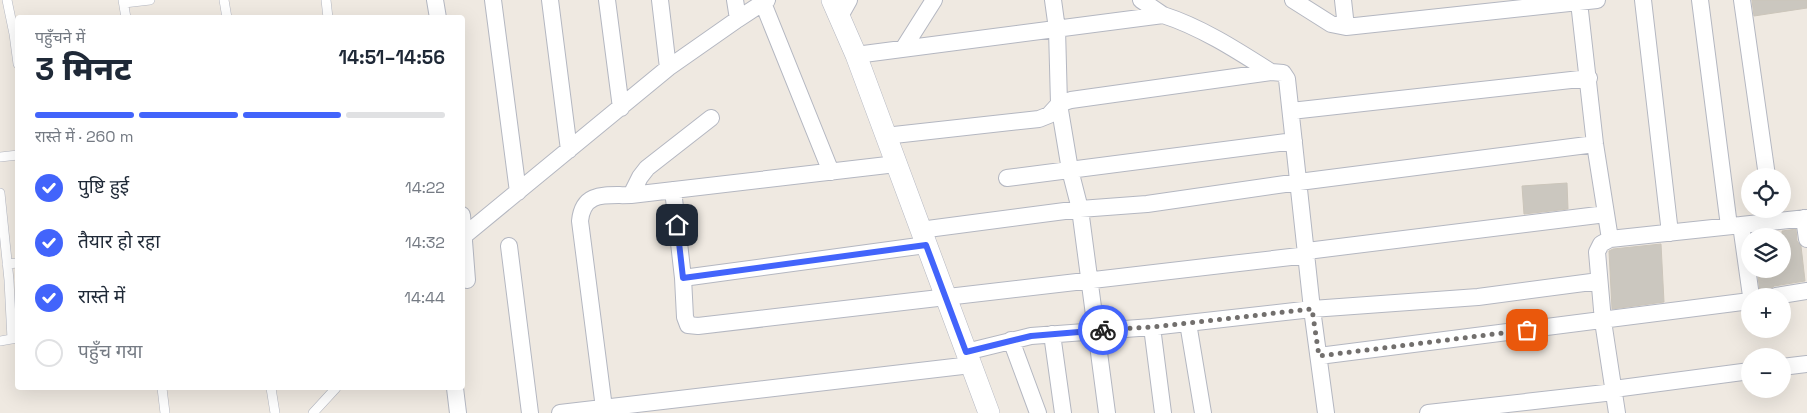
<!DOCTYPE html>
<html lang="hi">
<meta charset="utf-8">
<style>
:root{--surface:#fff;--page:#f6f6f7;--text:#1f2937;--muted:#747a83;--line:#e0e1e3;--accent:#4264fb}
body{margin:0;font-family:"Space Grotesk","Noto Sans Devanagari",sans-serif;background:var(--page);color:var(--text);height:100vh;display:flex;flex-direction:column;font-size:19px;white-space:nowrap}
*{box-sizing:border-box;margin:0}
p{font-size:16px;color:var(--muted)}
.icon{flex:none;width:28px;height:28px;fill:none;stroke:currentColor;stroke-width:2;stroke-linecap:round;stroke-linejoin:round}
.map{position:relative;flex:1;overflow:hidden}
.side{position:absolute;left:15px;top:15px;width:450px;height:375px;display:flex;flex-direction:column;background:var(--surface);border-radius:5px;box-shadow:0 5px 20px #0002}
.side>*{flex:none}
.controls{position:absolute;left:1741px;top:168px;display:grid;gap:10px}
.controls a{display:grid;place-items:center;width:50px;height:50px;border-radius:50%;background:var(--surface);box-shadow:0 5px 20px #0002;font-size:25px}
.pin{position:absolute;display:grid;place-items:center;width:42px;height:42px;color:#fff;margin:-21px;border-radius:10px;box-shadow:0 2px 8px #0006}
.courier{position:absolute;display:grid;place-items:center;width:50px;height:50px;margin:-25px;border:4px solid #4264fb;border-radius:50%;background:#fff;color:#222;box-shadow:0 1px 6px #0007}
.headline em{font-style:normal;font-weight:800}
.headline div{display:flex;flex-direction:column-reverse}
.headline{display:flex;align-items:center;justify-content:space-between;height:85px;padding:0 20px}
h1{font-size:32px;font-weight:800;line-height:38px}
.bar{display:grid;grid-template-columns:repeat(4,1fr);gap:8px 5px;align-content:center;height:60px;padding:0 20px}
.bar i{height:6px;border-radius:4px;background:var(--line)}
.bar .selected{background:var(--accent)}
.bar p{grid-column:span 4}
ol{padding:0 20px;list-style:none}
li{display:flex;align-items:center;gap:15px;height:55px}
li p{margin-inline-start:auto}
li .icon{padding:5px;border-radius:50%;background:var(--accent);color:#fff;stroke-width:4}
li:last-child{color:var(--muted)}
li i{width:28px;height:28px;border:2px solid var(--line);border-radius:50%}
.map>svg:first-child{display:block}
.building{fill:#cbc7bf;stroke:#cbc5ba}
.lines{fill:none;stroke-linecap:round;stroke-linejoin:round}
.service-casing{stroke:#b4b7c1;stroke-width:10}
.minor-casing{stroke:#b4b7c1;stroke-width:18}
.tertiary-casing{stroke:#b4b7c1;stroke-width:22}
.service{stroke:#fff;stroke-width:9}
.minor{stroke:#fff;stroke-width:16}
.tertiary{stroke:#fff;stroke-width:21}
.done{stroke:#726f6d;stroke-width:5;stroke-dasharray:0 9}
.route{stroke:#4264fb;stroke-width:6}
</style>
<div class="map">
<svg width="1807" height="413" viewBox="0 0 1807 413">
<rect width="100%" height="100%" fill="#efe9e1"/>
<!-- building -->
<path class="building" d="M1752 0H1807V8L1754 16Z
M1567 183 1568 209 1524 214 1522 186Z
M1796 229 1797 241 1801 246 1805 281 1774 286 1769 290 1760 291 1757 269H1782V231Z
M1661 244 1664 302 1612 309 1609 251 1613 249Z"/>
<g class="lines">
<!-- service casing -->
<g class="service-casing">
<path id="service" d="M7 0 14 34 18 64
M123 0 126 18
M224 0 227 18
M326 0 328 18
M124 3 150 0
M0 157 18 155
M0 193 9 280 12 339
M7 264 18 263
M0 341 17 338
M162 388 165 413
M271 388 275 413
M313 413 336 388"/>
</g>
<!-- minor casing -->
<g class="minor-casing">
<path id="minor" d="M435 0 438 18
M493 0 518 192
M550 0 569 150
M607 0 621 108
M660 0 668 68
M735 0 738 19
M1053 0 1057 29 1059 104 1070 170 1080 209 1107 413
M1141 0 1163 15
M1293 0 1331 24 1346 27 1597 0
M1343 0 1346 27
M1643 0 1670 233
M1700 0 1729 226
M1742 0 1767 176
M1579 2 1595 144 1610 239 1601 244 1597 252 1603 321 1617 413
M763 3 831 172
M840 16 849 0
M903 49 934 0
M856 55 1163 15C1201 27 1238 51 1271 72
M1291 111 1589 78
M885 136 1039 119 1049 115 1059 104 1071 100 1271 72 1283 73 1287 79 1312 309 1326 413
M1007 178 1294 141
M673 190 683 278 685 317 688 325 698 326 1308 255
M631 195 640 177 647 168 711 118
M462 215 467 280
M1804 218 1807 239
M1741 225 1751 296
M920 230 1080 209 1147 204 1299 182 1595 144
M465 235 668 68 738 19 767 0
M1610 239 1807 218
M509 246 530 413
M1307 251 1606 214
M683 278 926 245
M1776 296 1807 291
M1188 323 1203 413
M1152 327 1163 413
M1052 334 1063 413
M1011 340 1038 413
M966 352 1031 336 1152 327 1312 309 1478 297 1599 281
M1319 356 1750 301
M1782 367 1807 364
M455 388 458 413
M1614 389 1750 371
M604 408 580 221C583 190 607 196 631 195L896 164
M560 413 971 365
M1428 413 1614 392"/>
</g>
<!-- tertiary casing -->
<g class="tertiary-casing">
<path id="tertiary" d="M832 0 856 55 989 413"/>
</g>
<!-- service -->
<use href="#service" class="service"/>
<!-- minor -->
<use href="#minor" class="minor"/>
<!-- tertiary -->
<use href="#tertiary" class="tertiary"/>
</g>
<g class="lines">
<!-- done -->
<path class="done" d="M1103 330 1152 327 1312 309 1319 356 1527 330"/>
<!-- route -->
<path class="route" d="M677 225 683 278 926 245 966 352 1031 336 1103 330"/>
</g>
</svg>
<div class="controls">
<a><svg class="icon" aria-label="locate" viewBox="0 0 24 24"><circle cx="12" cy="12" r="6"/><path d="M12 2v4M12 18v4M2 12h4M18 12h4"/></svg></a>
<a><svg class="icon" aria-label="layers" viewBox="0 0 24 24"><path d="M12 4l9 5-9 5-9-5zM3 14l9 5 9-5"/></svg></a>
<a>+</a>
<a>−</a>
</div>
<div class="pin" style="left:1527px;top:330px;background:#ea580c"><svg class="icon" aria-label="bag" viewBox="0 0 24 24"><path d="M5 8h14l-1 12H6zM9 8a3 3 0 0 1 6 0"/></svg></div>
<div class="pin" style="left:677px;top:225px;background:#1f2937"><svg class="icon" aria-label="home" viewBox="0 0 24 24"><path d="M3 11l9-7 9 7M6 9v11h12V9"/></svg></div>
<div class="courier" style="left:1103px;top:330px"><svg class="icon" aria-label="bike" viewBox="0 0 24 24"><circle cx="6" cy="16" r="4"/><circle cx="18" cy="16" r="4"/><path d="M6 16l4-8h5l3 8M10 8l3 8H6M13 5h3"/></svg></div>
<section class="side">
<div class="headline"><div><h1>3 मिनट</h1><p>पहुँचने में</p></div><em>14:51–14:56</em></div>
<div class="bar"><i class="selected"></i><i class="selected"></i><i class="selected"></i><i></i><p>रास्ते में · 260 m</p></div>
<ol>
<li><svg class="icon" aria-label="check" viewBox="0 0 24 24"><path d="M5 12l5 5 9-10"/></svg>पुष्टि हुई<p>14:22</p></li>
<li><svg class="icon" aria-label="check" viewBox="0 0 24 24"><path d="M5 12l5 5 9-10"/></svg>तैयार हो रहा<p>14:32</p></li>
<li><svg class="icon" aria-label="check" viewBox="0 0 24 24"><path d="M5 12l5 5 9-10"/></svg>रास्ते में<p>14:44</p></li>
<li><i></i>पहुँच गया</li>
</ol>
</section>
</div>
